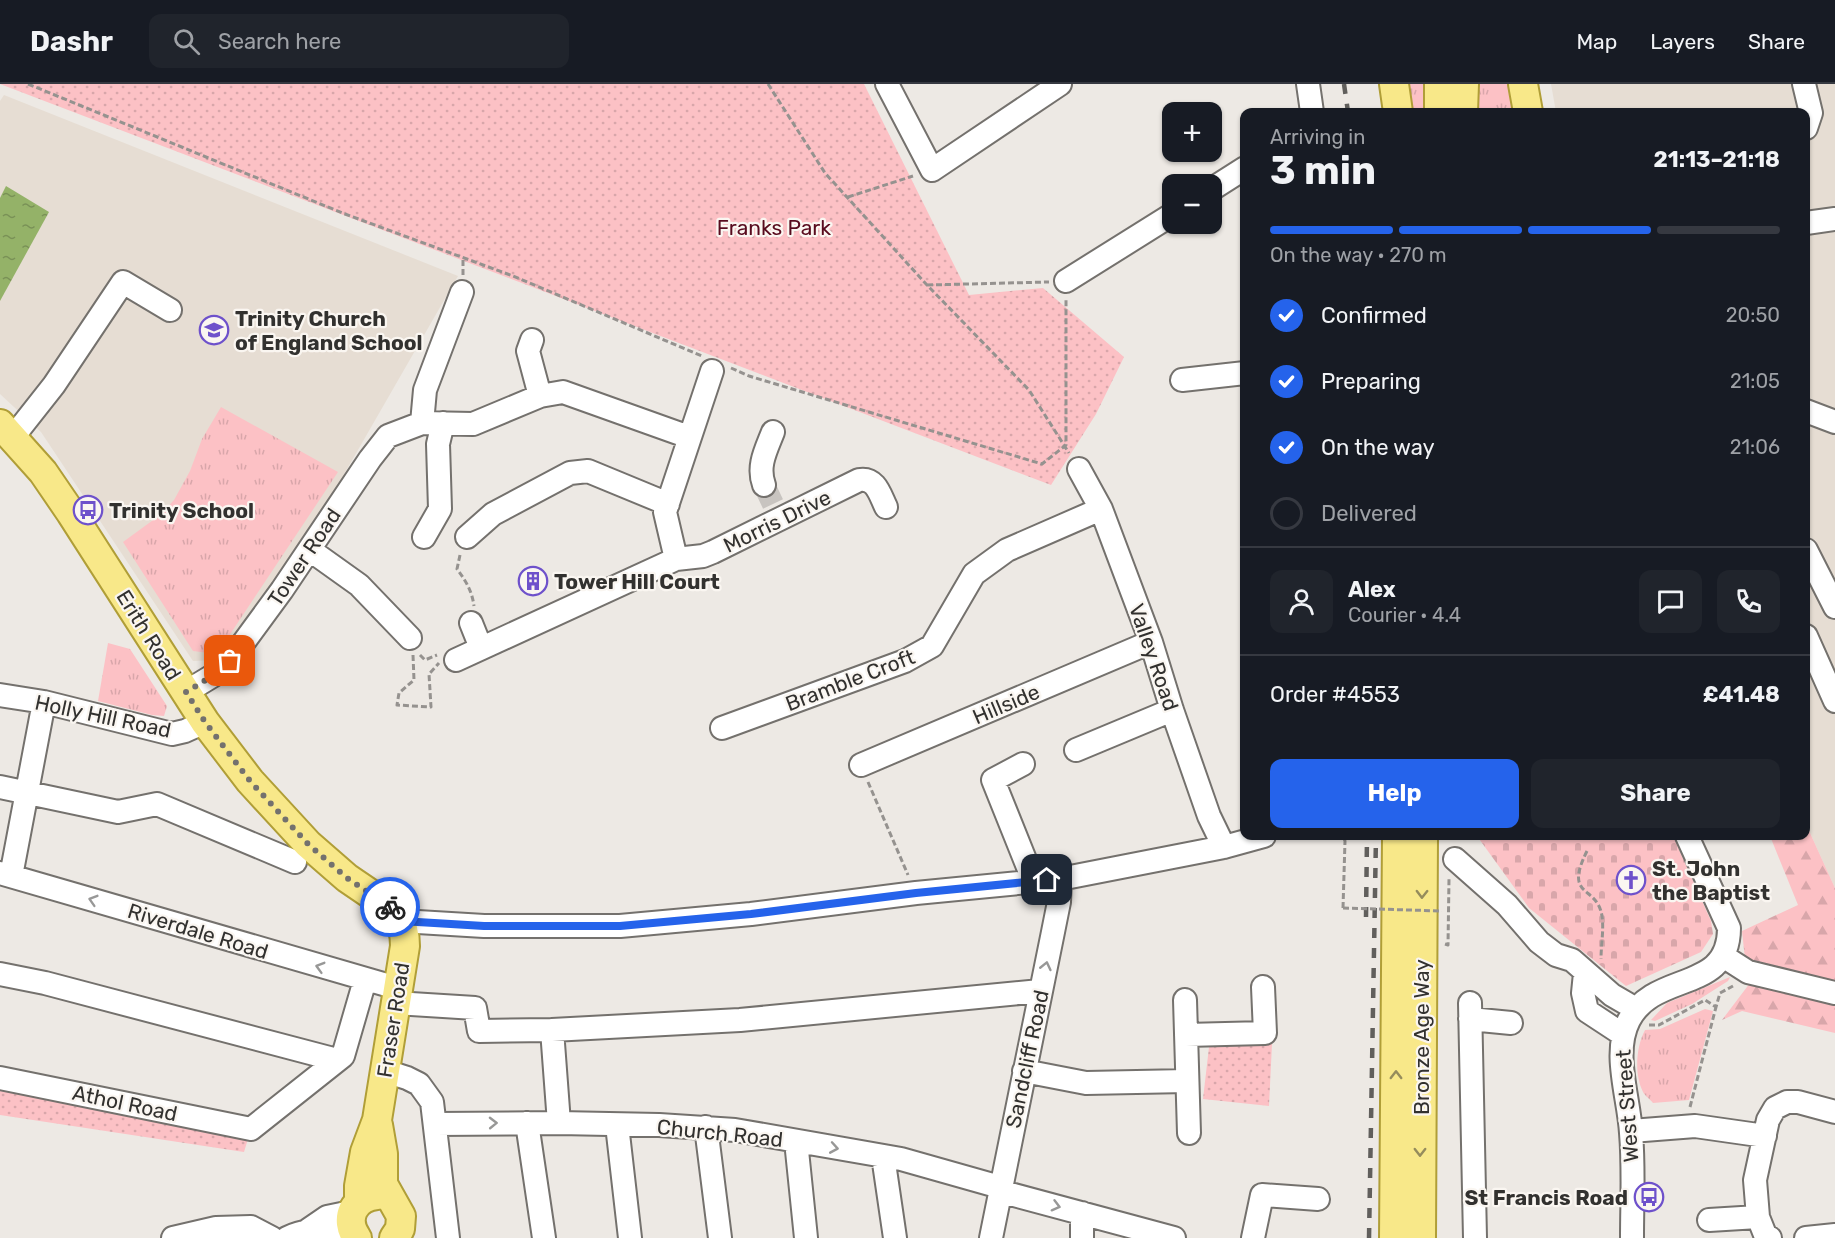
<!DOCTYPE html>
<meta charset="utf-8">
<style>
:root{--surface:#171b24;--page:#20242c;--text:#f1f3f6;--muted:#9ea1a6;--line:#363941;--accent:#2563eb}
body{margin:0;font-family:Rubik,sans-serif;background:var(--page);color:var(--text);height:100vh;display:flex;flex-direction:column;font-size:22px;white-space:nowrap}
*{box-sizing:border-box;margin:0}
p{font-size:20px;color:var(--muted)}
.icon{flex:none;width:33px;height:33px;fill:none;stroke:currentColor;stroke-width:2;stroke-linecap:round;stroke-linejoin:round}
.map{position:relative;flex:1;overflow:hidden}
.sheet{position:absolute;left:1240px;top:24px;width:570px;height:732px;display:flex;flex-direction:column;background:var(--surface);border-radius:12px;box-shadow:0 2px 4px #0004}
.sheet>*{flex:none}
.fabs{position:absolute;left:1162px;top:18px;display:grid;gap:12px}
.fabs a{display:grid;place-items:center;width:60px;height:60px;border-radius:12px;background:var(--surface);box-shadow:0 2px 4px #0004;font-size:30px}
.pin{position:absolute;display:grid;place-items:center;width:51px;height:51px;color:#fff;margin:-26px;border-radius:12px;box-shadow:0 3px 9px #0006}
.courier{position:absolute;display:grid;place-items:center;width:60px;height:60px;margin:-30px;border:4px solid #2563eb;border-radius:50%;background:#fff;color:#222;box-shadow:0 2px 8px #0007}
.overview em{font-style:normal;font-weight:700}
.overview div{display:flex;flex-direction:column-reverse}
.overview{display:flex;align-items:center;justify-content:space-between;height:102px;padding:0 30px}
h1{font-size:39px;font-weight:700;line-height:45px}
.bar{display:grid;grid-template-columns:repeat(4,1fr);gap:9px 6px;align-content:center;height:72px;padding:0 30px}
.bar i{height:8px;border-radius:4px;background:var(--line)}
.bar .current{background:var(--accent)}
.bar p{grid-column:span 4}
.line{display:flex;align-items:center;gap:15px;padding:0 30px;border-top:2px solid var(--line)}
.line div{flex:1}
.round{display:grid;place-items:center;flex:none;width:63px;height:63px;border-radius:12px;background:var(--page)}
ol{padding:0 30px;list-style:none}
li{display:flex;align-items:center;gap:18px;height:66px}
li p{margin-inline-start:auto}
li .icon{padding:6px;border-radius:50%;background:var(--accent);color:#fff;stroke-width:4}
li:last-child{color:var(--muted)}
li i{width:33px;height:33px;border:3px solid var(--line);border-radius:50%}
.action{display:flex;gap:12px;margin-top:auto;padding:12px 30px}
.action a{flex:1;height:69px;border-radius:12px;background:var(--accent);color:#fff;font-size:24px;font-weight:700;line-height:69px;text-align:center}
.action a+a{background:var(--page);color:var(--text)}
header{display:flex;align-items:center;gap:36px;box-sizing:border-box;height:84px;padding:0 30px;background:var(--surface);border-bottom:2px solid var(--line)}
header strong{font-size:28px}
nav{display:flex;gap:33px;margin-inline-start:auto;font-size:21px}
.search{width:420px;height:54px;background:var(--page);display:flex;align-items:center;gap:15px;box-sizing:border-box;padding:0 21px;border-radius:12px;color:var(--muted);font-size:22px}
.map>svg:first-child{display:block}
.built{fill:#e6ddd3}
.grass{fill:url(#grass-tufts)}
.forest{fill:url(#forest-firs)}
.cemetery{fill:url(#cemetery-stones)}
.park{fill:url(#park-dots)}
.water{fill:url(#water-ripples)}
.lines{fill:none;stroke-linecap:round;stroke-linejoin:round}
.minor-tunnel{stroke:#c8c4c0;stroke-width:22;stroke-dasharray:22 11;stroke-linecap:butt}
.minor-casing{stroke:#74716d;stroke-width:26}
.major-casing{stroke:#b09e37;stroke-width:32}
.path{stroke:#95928f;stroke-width:3;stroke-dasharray:6 3;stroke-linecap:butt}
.minor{stroke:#fff;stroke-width:22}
.major{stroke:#f8e889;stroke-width:28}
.rail{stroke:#615f5c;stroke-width:4.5;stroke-dasharray:10 10;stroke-linecap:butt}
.path-bridge{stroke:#95928f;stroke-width:3;stroke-dasharray:6 3;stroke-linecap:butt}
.oneway{stroke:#958c5c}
.oneway2{stroke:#989897}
.done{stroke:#73716e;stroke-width:6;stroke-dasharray:0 10.8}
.route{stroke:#2563eb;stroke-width:8}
.labels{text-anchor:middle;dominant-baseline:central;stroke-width:4.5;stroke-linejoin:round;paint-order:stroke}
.park-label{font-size:21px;fill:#580b1e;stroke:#faf6f1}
.poi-label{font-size:21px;font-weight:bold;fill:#32312f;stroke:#faf6f1;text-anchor:start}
.street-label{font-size:21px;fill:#32312f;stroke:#faf6f1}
</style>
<header>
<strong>Dashr</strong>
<div class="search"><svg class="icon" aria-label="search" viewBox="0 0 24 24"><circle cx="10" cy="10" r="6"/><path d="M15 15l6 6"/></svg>Search here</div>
<nav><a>Map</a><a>Layers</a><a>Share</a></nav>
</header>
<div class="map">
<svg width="1835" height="1154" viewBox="0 0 1835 1154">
<defs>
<pattern id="grass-tufts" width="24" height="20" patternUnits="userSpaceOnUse" patternTransform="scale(1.5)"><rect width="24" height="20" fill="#fcc1c5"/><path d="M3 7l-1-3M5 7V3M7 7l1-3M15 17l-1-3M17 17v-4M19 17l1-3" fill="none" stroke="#d8a6aa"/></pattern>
<pattern id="forest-firs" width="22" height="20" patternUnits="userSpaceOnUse" patternTransform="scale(1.5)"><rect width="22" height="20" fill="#fcc1c5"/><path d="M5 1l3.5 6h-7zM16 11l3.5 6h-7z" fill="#d8a6aa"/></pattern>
<pattern id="cemetery-stones" width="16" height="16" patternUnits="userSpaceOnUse" patternTransform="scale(1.5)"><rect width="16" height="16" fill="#fcc1c5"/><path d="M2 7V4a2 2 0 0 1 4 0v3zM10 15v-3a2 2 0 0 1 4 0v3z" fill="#d8a6aa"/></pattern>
<pattern id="park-dots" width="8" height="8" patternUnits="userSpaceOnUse" patternTransform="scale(1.5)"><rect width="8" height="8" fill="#fcc1c5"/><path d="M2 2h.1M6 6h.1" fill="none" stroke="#d8a6aa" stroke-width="1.8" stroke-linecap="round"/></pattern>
<pattern id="water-ripples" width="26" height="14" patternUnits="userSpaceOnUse" patternTransform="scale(1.5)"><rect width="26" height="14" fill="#94b268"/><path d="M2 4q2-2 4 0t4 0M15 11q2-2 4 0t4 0" fill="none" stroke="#799156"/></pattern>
</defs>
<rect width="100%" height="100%" fill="#ede9e4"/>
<!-- built -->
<path class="built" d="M1551 0H1835V804L1806 740V28H1556Z
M4 11 458 192 343 392 266 510 216 576 193 577 41 348 0 310V17Z"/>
<!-- grass -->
<path class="grass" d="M1406 0H1430V28H1410Z
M1477 0H1512L1518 28H1479Z
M221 323 338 388 217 570 193 567 123 458 160 431 174 416 190 387 202 355Z
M108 559 130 565 167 622 164 632 152 631 98 617Z
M1730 893 1728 897 1692 920 1655 937 1651 936 1667 919Z
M1705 925 1713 927 1689 1016 1653 1019C1650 1015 1645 1012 1643 1008 1634 990 1636 963 1645 946L1660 945Z"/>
<!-- forest -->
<path class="forest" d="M1806 740 1835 804V901L1749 880 1745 875 1742 847 1798 821 1770 752H1806Z
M1750 899 1835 919V949L1742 927 1722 936Z"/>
<!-- cemetery -->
<path class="cemetery" d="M1477 752H1673L1711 837 1713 850 1701 868 1626 902 1529 824Z"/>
<!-- park -->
<path class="park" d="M0 0H864L969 211 1043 204 1124 273 1096 330 1051 401Z
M1272 960 1269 1022 1203 1015 1209 963Z
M0 994 251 1045 244 1068 0 1031Z"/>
<!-- water -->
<path class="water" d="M6 102 49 128 0 217V114Z"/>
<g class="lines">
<!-- minor-tunnel -->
<path class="minor-tunnel" d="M764 401 773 420"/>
<!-- minor casing -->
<g class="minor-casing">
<path id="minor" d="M887 0 932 86 1060 0
M1308 0 1312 28
M1804 0 1811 29 1806 44
M1212 105 1245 84
M1806 139 1835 135
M1066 197 1173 130
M532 256 528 267 540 312
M1182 296 1245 289
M1806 327 1835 338
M422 339 425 306 462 208
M13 353 54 301 123 198 170 226
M1079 385 1101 425 1151 558 1172 626 1209 732 1224 763
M764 401C757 382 766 366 773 348
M424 453 440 425 438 360 443 339
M467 453 493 430 570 389 588 387 668 420
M310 466 359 501 410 554
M1806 466 1835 523
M676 475 665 428 712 287
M471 539 481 564
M1806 552 1835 617
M456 576 676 475 703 472 713 468 859 396C876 393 880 411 886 423
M186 608 214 591 230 577 282 506 370 375 388 352 422 339 473 340 540 312 563 308 689 353
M0 611 44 618 172 650 185 647 205 638
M722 644 905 577 932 562 974 490 1007 466 1101 425
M1076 666 1172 626
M1023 680 993 696 1034 798
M861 681 1151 558
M0 703 118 728 157 720 295 778
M1455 775 1507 821 1539 858 1556 871 1572 876 1612 911 1636 925
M0 789 397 904
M11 792 44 618
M401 837 484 842H620L751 830 916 809 1060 795 1224 763 1264 752
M1723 872 1748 888 1835 909
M1585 889 1583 909 1587 927 1622 950
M0 890 45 899 337 976
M1185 916 1189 1049
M395 919 475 924 479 947 552 946 559 1039
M1470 919 1475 1154
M1470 935 1511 939
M552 946 740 936 1040 907
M1186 951 1265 949 1263 903
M385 987 407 994 419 1000 432 1018 448 1154
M1024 987 1086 999 1187 997
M0 994 251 1045 343 972 365 896
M527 1039 544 1154
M435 1040 559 1039 659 1041 735 1046 901 1075 1000 1103
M617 1041 630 1154
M706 1043 720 1154
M1631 1047 1695 1042 1765 1052
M796 1057 806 1154
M883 1072 895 1154
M999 1107 1174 1154
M1082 1129V1154
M1709 1136 1758 1133
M308 1146 327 1133 351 1128
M173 1154 216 1144 251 1143 272 1154
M287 1154C311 1142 327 1149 352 1148
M991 1154 1053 848 1059 818 1060 795
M1253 1154 1262 1111 1318 1115
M1632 1154C1632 1119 1634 1084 1631 1049 1629 1013 1612 969 1629 936 1655 886 1729 910 1729 844L1687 752
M1770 1154 1766 1153 1758 1133 1755 1096 1768 1036 1775 1024 1787 1018H1798L1835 1028
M1806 1154 1835 1151"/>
</g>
<!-- major casing -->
<g class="major-casing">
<path id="major" d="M1394 0 1398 28
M1523 0 1528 28
M1439 28V0
M1463 28 1464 0
M0 340 43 388 71 429 205 638 250 697 308 760 347 794 397 828C403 840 405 849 405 862L377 1036 365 1068 359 1102V1117
M378 1041 383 1070V1100L401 1132 400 1145 394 1154
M357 1154C343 1135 354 1113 377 1111
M1394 1154 1397 752
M1421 1154 1423 752"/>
</g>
<!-- path -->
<path class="path" d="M28 0 345 130 513 192 702 272
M768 0 825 89 927 201 1029 306 1069 369
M848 113 913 92
M463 191V174
M927 201 1049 198
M731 284 749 292 1042 380 1066 361V214
M460 471 457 485C466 497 472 507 474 522
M413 571 414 596 399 609 397 621 431 623 429 590 439 579
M420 571 425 576 437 571
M868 698 908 791
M1587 767C1563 815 1597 800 1602 832 1604 846 1601 861 1601 875
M1343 824 1345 757 1343 752
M1445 860 1448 861 1449 795
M1649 941H1659L1705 916 1716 923 1720 909 1733 902
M1690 1023 1716 923"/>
<!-- minor -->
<use href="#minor" class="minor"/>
<!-- major -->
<use href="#major" class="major"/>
<!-- rail -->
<path class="rail" d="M1344 0 1348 28
M1366 833 1367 752
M1369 1154 1376 752"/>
<!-- path-bridge -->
<path class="path-bridge" d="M1343 824 1442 827"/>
</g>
<!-- one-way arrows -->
<defs><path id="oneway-chevron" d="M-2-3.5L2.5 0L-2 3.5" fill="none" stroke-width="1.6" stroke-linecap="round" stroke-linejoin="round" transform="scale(1.5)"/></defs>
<g class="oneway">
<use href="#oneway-chevron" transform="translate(1422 810) rotate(91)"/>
<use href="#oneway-chevron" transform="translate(1396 991) rotate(-90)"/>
<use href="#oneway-chevron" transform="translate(1420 1068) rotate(90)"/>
</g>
<g class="oneway2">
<use href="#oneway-chevron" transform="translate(93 816) rotate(-163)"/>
<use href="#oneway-chevron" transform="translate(1046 882) rotate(-77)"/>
<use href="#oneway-chevron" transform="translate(320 883) rotate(-164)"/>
<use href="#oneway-chevron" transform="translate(493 1039) rotate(-1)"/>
<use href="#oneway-chevron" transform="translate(834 1064) rotate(10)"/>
<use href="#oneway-chevron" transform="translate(1056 1122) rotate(15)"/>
</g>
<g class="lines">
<!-- done -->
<path class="done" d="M230 577 214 591 186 608 205 638 250 697 308 760 347 794 390 823"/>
<!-- route -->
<path class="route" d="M390 823 397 828 401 837 484 842H620L751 830 916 809 1047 796"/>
</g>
<!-- icons -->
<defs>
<g id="school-ring" transform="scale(1.5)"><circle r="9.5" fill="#faf6f1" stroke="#6e51cb" stroke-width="1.5"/><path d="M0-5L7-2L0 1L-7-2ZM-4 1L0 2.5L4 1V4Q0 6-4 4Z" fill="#6e51cb"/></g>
<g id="bus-ring" transform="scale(1.5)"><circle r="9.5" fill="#faf6f1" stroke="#6e51cb" stroke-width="1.5"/><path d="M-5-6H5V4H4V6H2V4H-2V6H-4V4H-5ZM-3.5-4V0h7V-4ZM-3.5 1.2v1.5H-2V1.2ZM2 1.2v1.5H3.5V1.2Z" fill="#6e51cb"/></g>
<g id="building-ring" transform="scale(1.5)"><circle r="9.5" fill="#faf6f1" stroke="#6e51cb" stroke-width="1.5"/><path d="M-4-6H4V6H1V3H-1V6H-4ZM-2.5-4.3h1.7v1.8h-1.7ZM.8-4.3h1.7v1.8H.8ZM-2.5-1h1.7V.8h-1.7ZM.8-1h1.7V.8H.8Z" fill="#6e51cb"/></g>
<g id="church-ring" transform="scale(1.5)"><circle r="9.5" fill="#faf6f1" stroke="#6e51cb" stroke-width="1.5"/><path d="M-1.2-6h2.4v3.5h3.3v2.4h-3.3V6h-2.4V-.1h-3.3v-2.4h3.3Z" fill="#6e51cb"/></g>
</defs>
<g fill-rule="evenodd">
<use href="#school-ring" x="214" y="246"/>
<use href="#bus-ring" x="88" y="426"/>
<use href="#building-ring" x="533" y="497"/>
<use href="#church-ring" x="1631" y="796"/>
<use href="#bus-ring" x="1649" y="1113"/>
</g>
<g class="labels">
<!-- park labels -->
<g class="park-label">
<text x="774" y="143">Franks Park</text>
</g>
<!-- poi labels -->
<g class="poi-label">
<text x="235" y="234">Trinity Church<tspan x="235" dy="24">of England School</tspan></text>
<text x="109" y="426">Trinity School</text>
<text x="554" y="497">Tower Hill Court</text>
<text x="1652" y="784">St. John<tspan x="1652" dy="24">the Baptist</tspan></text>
<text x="1628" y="1113" text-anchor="end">St Francis Road</text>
</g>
<!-- street labels -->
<g class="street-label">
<text transform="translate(777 437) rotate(-26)">Morris Drive</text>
<text transform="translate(304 473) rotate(-56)">Tower Road</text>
<text transform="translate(149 551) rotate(58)">Erith Road</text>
<text transform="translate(1154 573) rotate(71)">Valley Road</text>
<text transform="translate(850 596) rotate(-21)">Bramble Croft</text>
<text transform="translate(1006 620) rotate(-23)">Hillside</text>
<text transform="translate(103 632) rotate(12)">Holly Hill Road</text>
<text transform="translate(198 847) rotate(17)">Riverdale Road</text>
<text transform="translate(393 936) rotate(-81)">Fraser Road</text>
<text transform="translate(1421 953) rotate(-90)">Bronze Age Way</text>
<text transform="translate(1027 975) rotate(-78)">Sandcliff Road</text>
<text transform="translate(125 1019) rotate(12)">Athol Road</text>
<text transform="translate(1627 1022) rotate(-94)">West Street</text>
<text transform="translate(720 1049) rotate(6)">Church Road</text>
</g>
</g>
</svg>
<div class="fabs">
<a>+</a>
<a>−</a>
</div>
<div class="pin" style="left:230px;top:577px;background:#ea580c"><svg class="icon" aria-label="bag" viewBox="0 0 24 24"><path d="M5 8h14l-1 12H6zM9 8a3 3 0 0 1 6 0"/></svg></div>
<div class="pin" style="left:1047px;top:796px;background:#1f2937"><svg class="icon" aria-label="home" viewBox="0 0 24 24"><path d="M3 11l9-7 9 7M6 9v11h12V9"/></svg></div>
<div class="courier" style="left:390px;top:823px"><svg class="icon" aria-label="bike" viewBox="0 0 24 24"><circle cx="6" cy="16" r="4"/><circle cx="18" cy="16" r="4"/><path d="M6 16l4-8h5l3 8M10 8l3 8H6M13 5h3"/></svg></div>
<section class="sheet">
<div class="overview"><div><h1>3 min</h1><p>Arriving in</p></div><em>21:13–21:18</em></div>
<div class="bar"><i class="current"></i><i class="current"></i><i class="current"></i><i></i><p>On the way · 270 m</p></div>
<ol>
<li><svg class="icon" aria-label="check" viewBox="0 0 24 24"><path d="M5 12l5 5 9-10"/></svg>Confirmed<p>20:50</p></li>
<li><svg class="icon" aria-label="check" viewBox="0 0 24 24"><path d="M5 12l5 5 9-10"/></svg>Preparing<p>21:05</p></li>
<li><svg class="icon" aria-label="check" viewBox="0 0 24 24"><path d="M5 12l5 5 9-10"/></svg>On the way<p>21:06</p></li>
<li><i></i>Delivered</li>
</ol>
<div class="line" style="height:108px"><a class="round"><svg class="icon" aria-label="person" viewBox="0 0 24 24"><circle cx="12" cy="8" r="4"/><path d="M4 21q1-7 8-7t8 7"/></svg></a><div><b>Alex</b><p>Courier · 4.4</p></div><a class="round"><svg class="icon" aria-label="chat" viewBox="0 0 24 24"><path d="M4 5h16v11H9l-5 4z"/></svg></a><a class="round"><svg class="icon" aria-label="phone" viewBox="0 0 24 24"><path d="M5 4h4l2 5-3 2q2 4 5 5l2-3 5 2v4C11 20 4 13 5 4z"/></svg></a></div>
<div class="line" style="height:78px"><div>Order #4553</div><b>£41.48</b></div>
<div class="action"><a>Help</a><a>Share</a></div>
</section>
</div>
